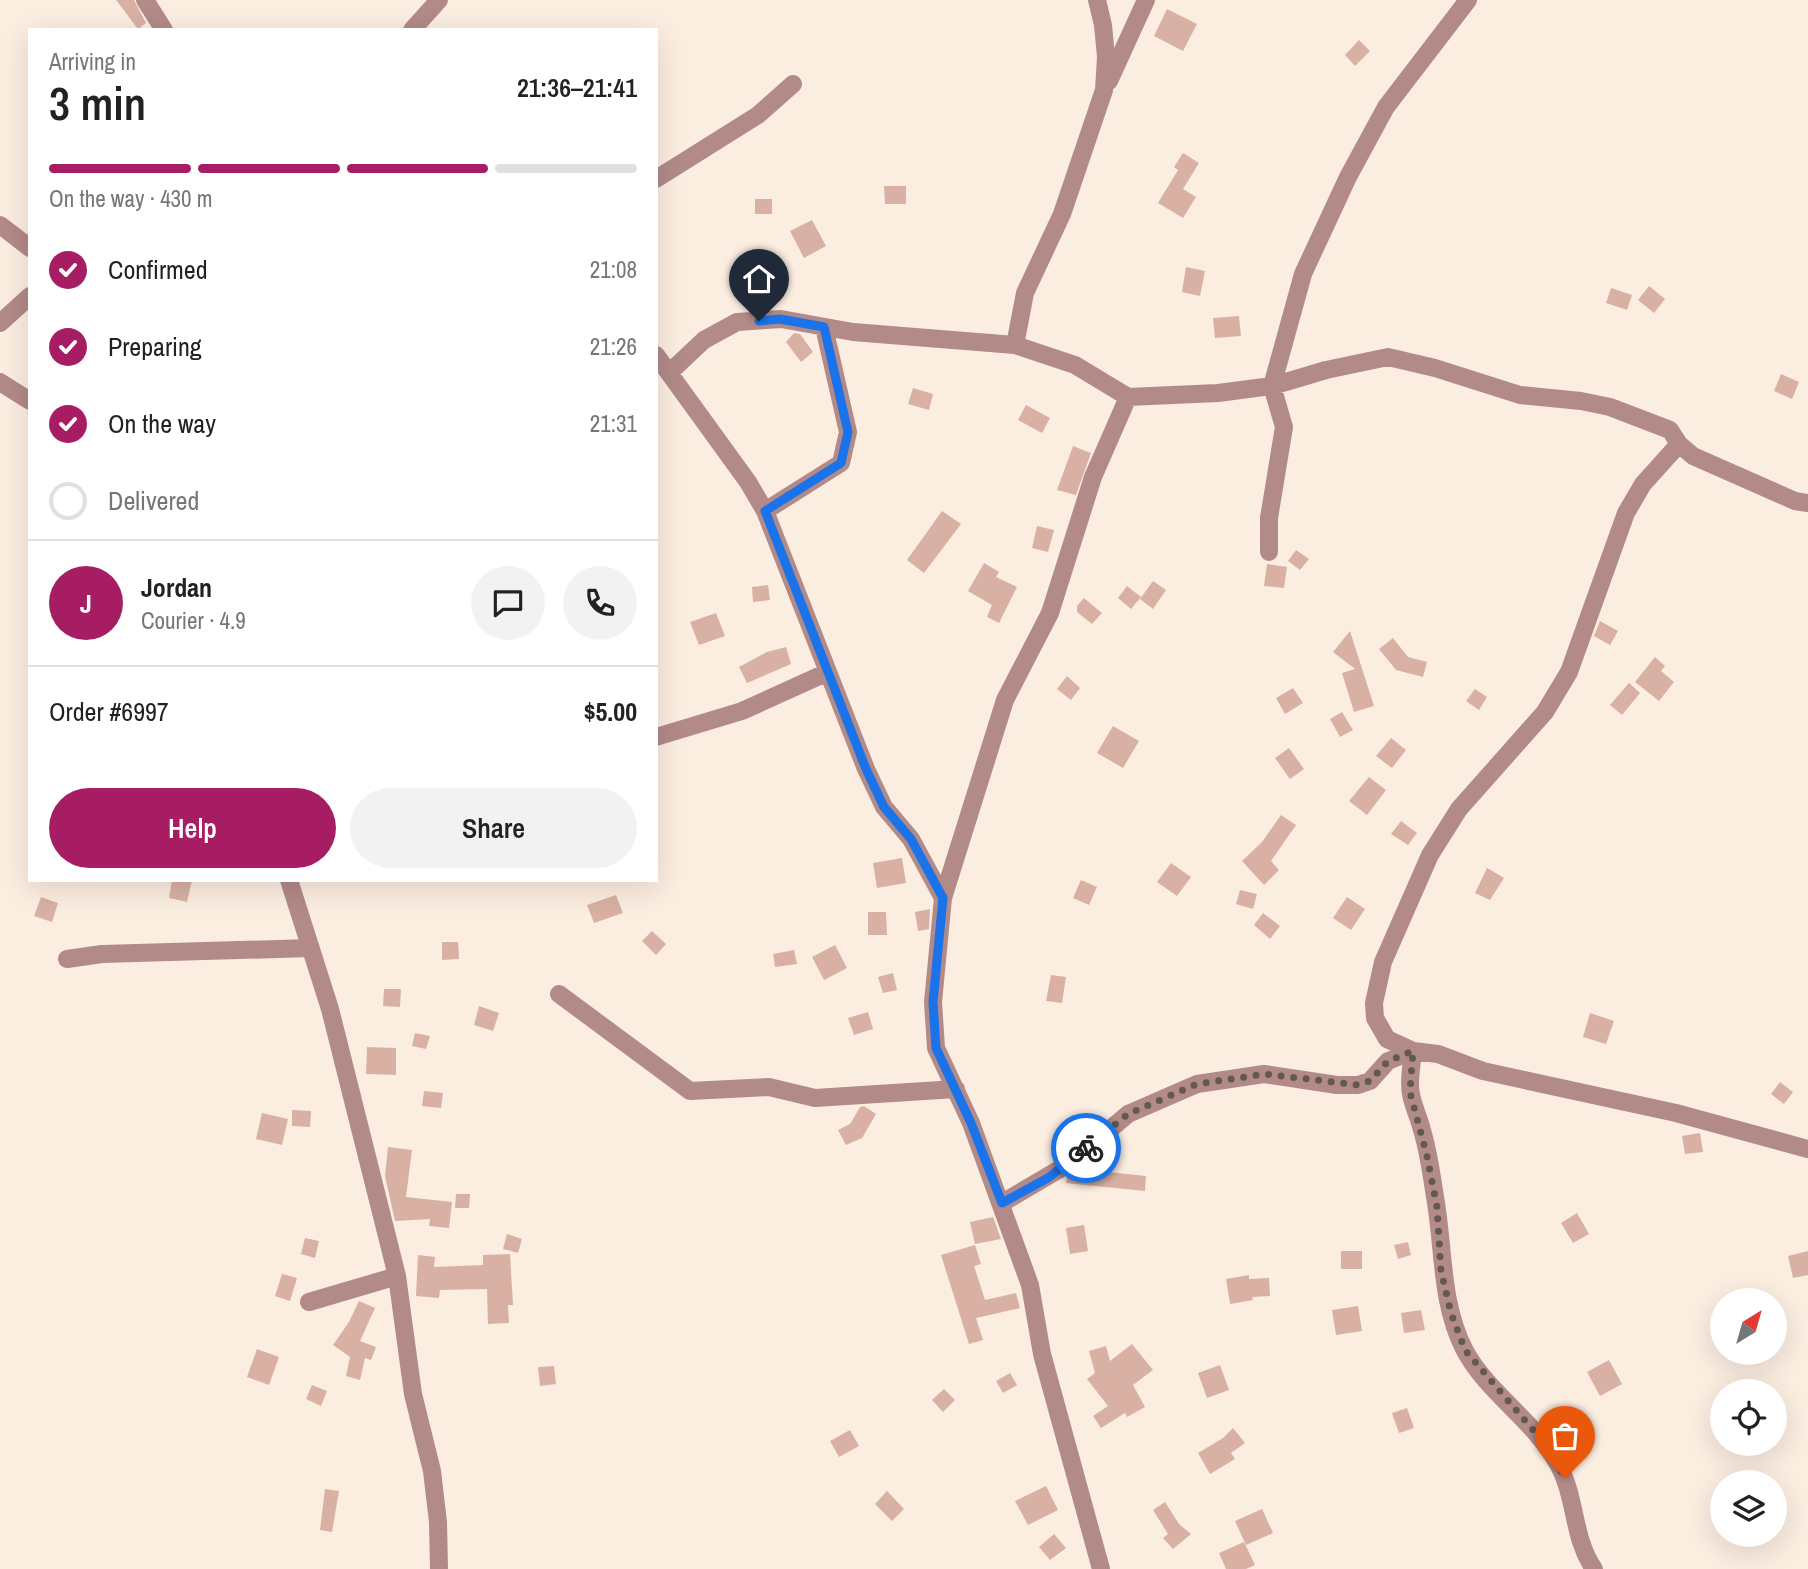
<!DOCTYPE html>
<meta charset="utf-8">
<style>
:root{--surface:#fff;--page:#f2f2f2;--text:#222;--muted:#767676;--line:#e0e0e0;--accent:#a61d64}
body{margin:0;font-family:"Archivo Narrow",sans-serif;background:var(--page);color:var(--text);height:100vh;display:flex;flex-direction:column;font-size:26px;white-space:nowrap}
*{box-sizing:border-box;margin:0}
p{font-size:23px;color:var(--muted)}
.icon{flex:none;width:38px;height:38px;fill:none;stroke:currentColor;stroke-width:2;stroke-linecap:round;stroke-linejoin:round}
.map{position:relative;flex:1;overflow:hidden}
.drawer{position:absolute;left:28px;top:28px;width:630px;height:854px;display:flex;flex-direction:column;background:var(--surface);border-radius:0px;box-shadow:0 7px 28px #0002}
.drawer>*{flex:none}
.needle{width:46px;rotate:37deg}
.buttons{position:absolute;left:1710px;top:1288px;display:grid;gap:14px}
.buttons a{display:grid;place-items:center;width:77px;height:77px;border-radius:50%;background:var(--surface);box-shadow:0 7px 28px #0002;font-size:35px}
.pin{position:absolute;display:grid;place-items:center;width:60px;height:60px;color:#fff;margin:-72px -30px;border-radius:50% 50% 50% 0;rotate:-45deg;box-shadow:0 0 7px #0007}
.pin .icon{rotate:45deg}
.courier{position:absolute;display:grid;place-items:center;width:70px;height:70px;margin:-35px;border:5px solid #1a73e8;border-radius:50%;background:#fff;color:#222;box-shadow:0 2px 9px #0007}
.headline em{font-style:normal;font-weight:600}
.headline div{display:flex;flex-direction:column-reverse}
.headline{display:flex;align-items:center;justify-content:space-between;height:119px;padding:0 21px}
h1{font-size:46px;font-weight:600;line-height:52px}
.bar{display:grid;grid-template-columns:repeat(4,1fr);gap:10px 7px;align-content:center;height:84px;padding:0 21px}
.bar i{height:9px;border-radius:5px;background:var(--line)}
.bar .selected{background:var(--accent)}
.bar p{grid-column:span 4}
.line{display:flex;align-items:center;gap:18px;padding:0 21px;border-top:2px solid var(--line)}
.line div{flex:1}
.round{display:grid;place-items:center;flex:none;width:74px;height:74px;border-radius:37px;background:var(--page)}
ol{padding:0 21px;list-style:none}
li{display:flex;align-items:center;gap:21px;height:77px}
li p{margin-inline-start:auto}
li .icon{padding:7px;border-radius:50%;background:var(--accent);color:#fff;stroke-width:4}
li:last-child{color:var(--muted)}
li i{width:38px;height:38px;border:4px solid var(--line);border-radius:50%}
.action{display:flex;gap:14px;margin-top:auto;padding:14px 21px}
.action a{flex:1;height:80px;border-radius:42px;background:var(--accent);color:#fff;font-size:28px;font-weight:600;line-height:80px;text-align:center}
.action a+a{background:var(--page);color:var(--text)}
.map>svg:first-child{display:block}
.building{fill:#d8b1a4}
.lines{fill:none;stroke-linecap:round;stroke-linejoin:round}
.street{stroke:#b28a88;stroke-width:18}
.done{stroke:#635952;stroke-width:7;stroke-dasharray:0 12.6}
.route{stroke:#1a73e8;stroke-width:9}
</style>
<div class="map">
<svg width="1808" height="1569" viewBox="0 0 1808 1569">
<rect width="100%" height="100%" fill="#fcede1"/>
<!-- building -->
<path class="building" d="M116 0H134L146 23 138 29Z
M1167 9 1197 24 1183 51 1154 36Z
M1359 40 1370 51 1355 66 1345 55Z
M1183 153 1199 163 1183 189 1196 197 1183 218 1158 203 1178 170 1174 167Z
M884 186H906V204H885Z
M755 199H772V214H755Z
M812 220 826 246 804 258 790 231Z
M1186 267 1205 271 1200 296 1182 292Z
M1649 286 1665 299 1654 313 1638 300Z
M1611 288 1632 295 1627 310 1606 303Z
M1239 316 1241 336 1215 338 1213 318Z
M794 333 800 334 813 352 801 362 786 342Z
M1781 374 1799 382 1792 399 1774 391Z
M913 388 933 394 929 410 908 404Z
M1026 405 1050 418 1042 433 1018 420Z
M1073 446 1091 453 1076 495 1057 490Z
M942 511 961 524 924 573 907 560Z
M1037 526 1054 530 1048 552 1032 548Z
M1296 550 1309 559 1300 570 1288 561Z
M984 563 999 572 996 577 1017 587 999 623 987 617 992 605 968 591Z
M1267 564 1287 567 1284 588 1264 586Z
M1153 581 1166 590 1153 609 1140 599Z
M768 585 770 600 753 602 752 587Z
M1127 586 1141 597 1131 609 1118 598Z
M1084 598 1102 613 1092 624 1077 612V606Z
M716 613 725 636 699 645 690 622Z
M1600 621 1618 631 1610 645 1594 636Z
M1350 631 1374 706 1354 712 1342 673 1355 669 1333 652Z
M1393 638 1408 657 1427 662 1423 677 1396 670 1379 649Z
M786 647 791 664 747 683 739 667 767 652Z
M1655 657 1665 666 1661 671 1674 682 1659 701 1635 682Z
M1067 676 1080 688 1071 700 1057 689Z
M1629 683 1640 693 1622 715 1610 705Z
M1293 688 1303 703 1285 714 1276 698Z
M1475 689 1487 697 1479 710 1466 701Z
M1342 712 1353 730 1340 737 1330 719Z
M1113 726 1139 741 1123 768 1097 753Z
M1391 738 1406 750 1392 768 1376 756Z
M1289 748 1304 769 1290 779 1275 758Z
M1369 777 1386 790 1367 815 1349 801Z
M1281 815 1296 825 1271 861 1279 870 1264 885 1242 861 1262 842Z
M1401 821 1417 833 1408 845 1391 834Z
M902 858 906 883 877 888 873 863Z
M1171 863 1191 877 1177 896 1157 882Z
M1487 868 1504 878 1490 900 1475 893Z
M172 880H192L187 902 169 898Z
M1081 880 1097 887 1089 905 1073 898Z
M1240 890 1257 894 1253 909 1236 904Z
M616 895 623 913 594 923 587 905Z
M41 897 58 903 52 922 34 916Z
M1347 897 1365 909 1351 930 1333 918Z
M930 909 929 929 918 931 915 912Z
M868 912H886L887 935H868Z
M1263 913 1280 926 1270 939 1254 925Z
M652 931 666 944 656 955 642 941Z
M442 942H458L459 959 442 960Z
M835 945 847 968 824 980 812 957Z
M794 950 797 964 775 967 773 954Z
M893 973 897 990 883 993 878 977Z
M1051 975 1066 977 1062 1003 1046 1001Z
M384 989H401L400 1007 383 1006Z
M479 1006 499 1013 493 1031 474 1025Z
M868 1012 873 1029 854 1035 848 1018Z
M1590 1013 1614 1021 1606 1044 1583 1037Z
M415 1033 430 1036 426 1049 412 1046Z
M367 1047 396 1048V1075L366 1074Z
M1780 1082 1793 1092 1784 1104 1771 1094Z
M424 1091 443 1093 441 1108 422 1106Z
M864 1106 876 1114 862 1138 846 1145 838 1130 850 1124 860 1107Z
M292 1110 311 1111 310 1127 292 1126Z
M262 1113 288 1119 282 1145 256 1139Z
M1700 1133 1703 1152 1685 1154 1682 1136Z
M388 1147 412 1150 406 1197 452 1202 449 1228 429 1226 430 1219 395 1221 385 1176Z
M1080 1169 1146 1176 1145 1191 1066 1183 1067 1178Z
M456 1194H470L469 1208H455Z
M1577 1213 1589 1234 1573 1243 1561 1223Z
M993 1217 1001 1239 975 1244 970 1222Z
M1084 1225 1088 1251 1070 1254 1066 1228Z
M507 1234 522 1239 518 1253 503 1249Z
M305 1238 319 1241 315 1258 301 1254Z
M1408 1242 1411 1255 1398 1259 1394 1245Z
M975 1245 981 1264 974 1266 985 1300 1016 1293 1020 1308 976 1318 983 1340 969 1344 941 1255Z
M1341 1251H1362V1269H1341Z
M1808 1251V1275L1793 1278 1788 1256Z
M510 1254 513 1305H508L509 1323 488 1324 487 1289 440 1290 439 1298 416 1296 418 1255 435 1257 434 1267 483 1265V1255Z
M282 1274 297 1278 290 1301 275 1296Z
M1249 1275V1279L1269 1278 1270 1296 1252 1297 1253 1300 1230 1304 1226 1279Z
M359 1301 375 1308 360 1341 376 1347 371 1360 365 1358 360 1380 346 1376 350 1357 333 1345 349 1322Z
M1358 1306 1362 1331 1336 1335 1332 1310Z
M1421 1310 1425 1330 1404 1333 1401 1313Z
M1132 1344 1153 1370 1133 1385 1145 1407 1127 1417 1125 1413 1101 1428 1093 1416 1108 1406 1087 1379 1095 1373 1089 1351 1106 1346 1110 1361Z
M257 1349 279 1357 269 1385 247 1377Z
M1609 1360 1622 1384 1600 1396 1587 1372Z
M1220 1365 1229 1390 1207 1398 1198 1373Z
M554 1366 556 1384 540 1386 538 1367Z
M1010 1373 1017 1385 1003 1393 996 1381Z
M312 1385 327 1391 321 1406 306 1399Z
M944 1389 955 1400 943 1412 932 1400Z
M1407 1408 1414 1428 1399 1433 1392 1413Z
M1233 1428 1245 1443 1231 1453 1235 1459 1210 1474 1198 1453 1223 1438Z
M850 1430 859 1446 839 1457 830 1441Z
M1046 1486 1058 1510 1028 1525 1015 1501Z
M325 1489 339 1491 332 1532 320 1530Z
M887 1491 904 1509 892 1521 875 1504Z
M1165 1502 1179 1524 1191 1534 1173 1549 1163 1538 1168 1534 1153 1510Z
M1262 1509 1273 1533 1246 1545 1235 1521Z
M1054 1534 1066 1548 1050 1560 1039 1547Z
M1244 1542 1255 1565 1246 1569H1226L1219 1553Z"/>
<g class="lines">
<!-- street -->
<path class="street" d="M145 0 164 30
M412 30 439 0
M1109 81 1146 0
M656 179 758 115 793 84
M0 225 30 248
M0 323 30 296
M1015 345 1025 293 1062 214 1104 90 1106 57 1103 25 1097 0
M656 355 748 482 765 511 866 769 884 807 911 839 943 898 933 1002 936 1048 971 1123 1030 1285 1042 1354 1101 1569
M670 372 704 340 737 322 781 319 853 332 1015 345 1075 365 1128 397 1218 393 1272 386 1326 370 1388 357 1435 368 1520 395 1581 401 1610 407 1670 430 1679 444 1693 456 1795 501 1808 503
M0 382 30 401
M1679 444 1643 484 1626 513 1569 672 1545 712 1459 809 1430 855 1383 962 1374 1003 1375 1018 1387 1039 1413 1051 1438 1054 1483 1071 1676 1113 1808 1149
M765 511 841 463 848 432 824 327
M1269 552V518L1284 427 1272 386 1303 274 1348 177 1386 107 1468 0
M656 737 742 711 828 672
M289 880 330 1009 397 1276 413 1394 432 1471 438 1522 439 1569
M943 898 1005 700 1050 613 1093 477 1128 397
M67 959 102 954 311 948
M559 994 690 1091 769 1087 815 1098 956 1089
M1413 1051C1412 1065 1408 1081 1411 1094 1413 1106 1419 1118 1422 1130 1429 1153 1432 1179 1436 1203 1444 1253 1441 1303 1464 1349 1487 1393 1534 1420 1558 1464 1577 1499 1572 1537 1594 1569
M1002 1203 1070 1163 1128 1114 1197 1084 1264 1074 1337 1085H1358L1370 1081 1388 1061 1413 1051
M309 1302 397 1276"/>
</g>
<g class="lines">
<!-- done -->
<path class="done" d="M1086 1148 1128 1114 1197 1084 1265 1074 1358 1085 1370 1081 1388 1061 1413 1051 1410 1092 1427 1156 1437 1207 1441 1271 1451 1313 1465 1350 1545 1444 1565 1478"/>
<!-- route -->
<path class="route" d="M759 321 780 319 824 327 848 432 841 463 765 511 866 769 884 807 911 839 943 898 933 1002 936 1048 971 1123 1002 1203 1048 1178 1086 1148"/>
</g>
</svg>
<div class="buttons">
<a><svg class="needle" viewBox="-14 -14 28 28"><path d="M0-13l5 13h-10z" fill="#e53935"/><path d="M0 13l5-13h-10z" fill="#767676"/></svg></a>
<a><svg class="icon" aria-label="locate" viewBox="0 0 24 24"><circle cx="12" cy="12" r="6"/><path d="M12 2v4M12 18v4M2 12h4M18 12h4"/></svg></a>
<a><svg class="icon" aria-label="layers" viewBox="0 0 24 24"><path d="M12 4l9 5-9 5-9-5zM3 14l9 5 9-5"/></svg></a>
</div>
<div class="pin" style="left:1565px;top:1478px;background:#ea580c"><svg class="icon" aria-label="bag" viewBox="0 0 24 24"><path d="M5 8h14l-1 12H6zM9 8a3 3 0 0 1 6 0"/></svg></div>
<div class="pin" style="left:759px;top:321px;background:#1f2937"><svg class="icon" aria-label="home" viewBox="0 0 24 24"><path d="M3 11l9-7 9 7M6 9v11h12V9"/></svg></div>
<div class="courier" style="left:1086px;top:1148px"><svg class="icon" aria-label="bike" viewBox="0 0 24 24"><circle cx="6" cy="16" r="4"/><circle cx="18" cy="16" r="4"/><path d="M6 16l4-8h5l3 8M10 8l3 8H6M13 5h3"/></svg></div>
<section class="drawer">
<div class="headline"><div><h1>3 min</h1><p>Arriving in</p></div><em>21:36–21:41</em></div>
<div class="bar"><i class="selected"></i><i class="selected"></i><i class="selected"></i><i></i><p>On the way · 430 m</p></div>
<ol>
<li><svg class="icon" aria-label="check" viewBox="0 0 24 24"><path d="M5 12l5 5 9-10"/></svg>Confirmed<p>21:08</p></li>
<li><svg class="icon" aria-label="check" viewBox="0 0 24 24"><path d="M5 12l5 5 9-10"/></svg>Preparing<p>21:26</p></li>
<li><svg class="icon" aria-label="check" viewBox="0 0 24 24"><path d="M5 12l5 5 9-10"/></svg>On the way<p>21:31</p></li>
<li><i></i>Delivered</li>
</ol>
<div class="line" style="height:126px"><b class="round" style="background:var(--accent);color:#fff">J</b><div><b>Jordan</b><p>Courier · 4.9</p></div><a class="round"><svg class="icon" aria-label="chat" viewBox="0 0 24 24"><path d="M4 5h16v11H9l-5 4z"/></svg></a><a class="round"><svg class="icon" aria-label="phone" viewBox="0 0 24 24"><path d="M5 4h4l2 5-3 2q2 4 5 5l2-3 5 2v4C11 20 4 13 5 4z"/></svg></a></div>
<div class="line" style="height:91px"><div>Order #6997</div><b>$5.00</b></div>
<div class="action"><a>Help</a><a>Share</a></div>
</section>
</div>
